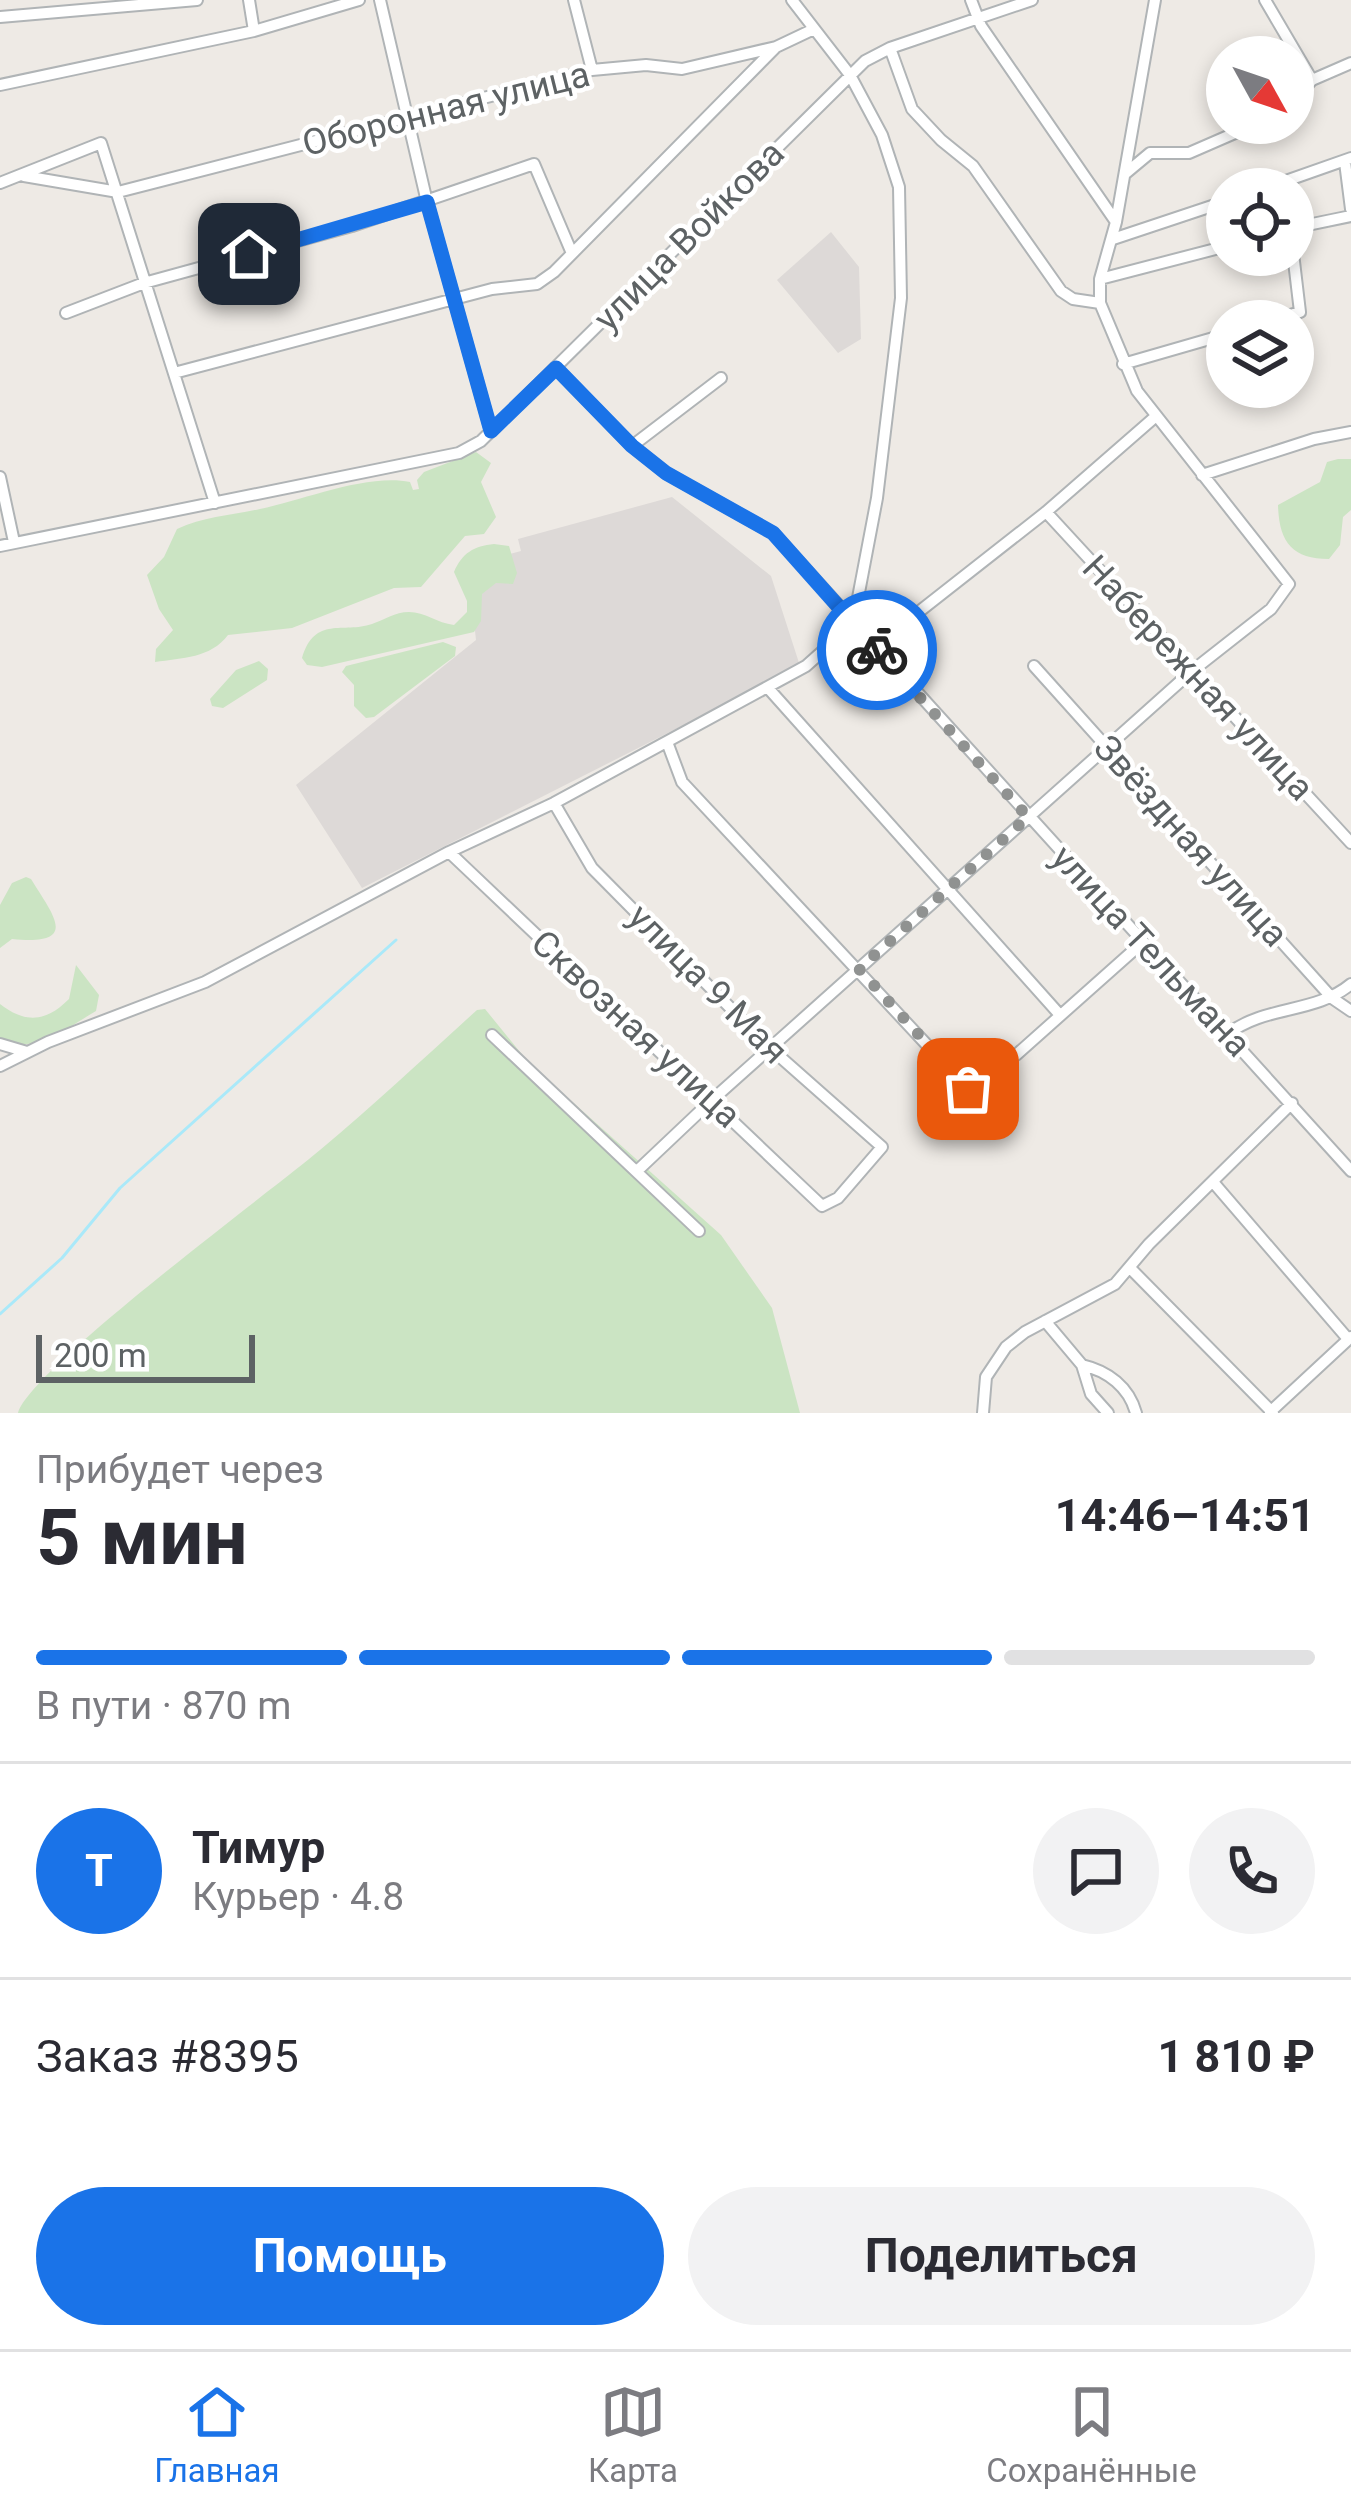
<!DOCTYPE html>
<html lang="ru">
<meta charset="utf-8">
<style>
:root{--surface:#fff;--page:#f2f2f3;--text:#2b2b33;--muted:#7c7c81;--line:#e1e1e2;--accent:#1a73e8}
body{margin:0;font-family:Roboto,sans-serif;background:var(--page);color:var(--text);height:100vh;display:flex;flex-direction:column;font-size:45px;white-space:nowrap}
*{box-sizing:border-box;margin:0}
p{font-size:39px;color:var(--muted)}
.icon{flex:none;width:66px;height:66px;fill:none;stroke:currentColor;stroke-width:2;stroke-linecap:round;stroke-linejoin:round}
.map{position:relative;height:1413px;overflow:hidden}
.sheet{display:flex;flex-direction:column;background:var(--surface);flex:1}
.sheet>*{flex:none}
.needle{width:78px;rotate:130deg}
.tools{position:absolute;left:1206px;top:36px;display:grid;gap:24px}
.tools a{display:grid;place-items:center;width:108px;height:108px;border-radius:50%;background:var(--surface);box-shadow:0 6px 18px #0003;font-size:60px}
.scale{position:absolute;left:36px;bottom:30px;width:219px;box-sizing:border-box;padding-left:12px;border:6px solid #5d6264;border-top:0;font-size:33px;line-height:42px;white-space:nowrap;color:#5d6264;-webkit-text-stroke:9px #fff;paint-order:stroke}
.pin{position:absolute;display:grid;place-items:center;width:102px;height:102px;color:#fff;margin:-51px;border-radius:24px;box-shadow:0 6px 18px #0006}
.courier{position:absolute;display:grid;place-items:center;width:120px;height:120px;margin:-60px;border:9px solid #1a73e8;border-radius:50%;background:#fff;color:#222;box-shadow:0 3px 15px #0007}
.summary em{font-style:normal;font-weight:700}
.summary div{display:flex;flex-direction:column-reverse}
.summary{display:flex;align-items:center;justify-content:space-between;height:204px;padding:0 36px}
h1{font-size:78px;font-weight:700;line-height:90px}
.bar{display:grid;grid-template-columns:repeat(4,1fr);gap:18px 12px;align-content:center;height:144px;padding:0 36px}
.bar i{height:15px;border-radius:9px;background:var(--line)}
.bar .selected{background:var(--accent)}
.bar p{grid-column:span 4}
.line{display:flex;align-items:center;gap:30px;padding:0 36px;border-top:3px solid var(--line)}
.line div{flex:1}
.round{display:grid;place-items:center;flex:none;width:126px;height:126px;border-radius:63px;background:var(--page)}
.primary-button{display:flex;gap:24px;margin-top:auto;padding:24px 36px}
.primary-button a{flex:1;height:138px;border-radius:72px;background:var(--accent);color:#fff;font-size:48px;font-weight:700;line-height:138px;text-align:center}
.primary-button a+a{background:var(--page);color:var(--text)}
.tab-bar{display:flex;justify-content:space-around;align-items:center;height:168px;border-top:3px solid var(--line);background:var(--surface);font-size:33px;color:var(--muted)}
.tab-bar a{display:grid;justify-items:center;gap:6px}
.tab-bar .selected{color:var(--accent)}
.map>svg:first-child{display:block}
.industrial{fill:#ddd9d7}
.green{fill:#cbe4c3}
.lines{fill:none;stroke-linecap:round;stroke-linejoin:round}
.stream{stroke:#aae9f9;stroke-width:3}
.minor-casing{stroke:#b0b4b6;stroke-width:14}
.minor{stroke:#fff;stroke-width:10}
.done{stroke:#909291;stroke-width:12;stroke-dasharray:0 21.6}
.route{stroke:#1a73e8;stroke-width:15}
.labels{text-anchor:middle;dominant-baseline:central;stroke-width:9;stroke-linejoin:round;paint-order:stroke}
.street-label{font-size:36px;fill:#5d6264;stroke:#fff}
</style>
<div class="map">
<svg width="1351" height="1413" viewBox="0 0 1351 1413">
<rect width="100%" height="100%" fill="#eeeae5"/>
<!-- industrial -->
<path class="industrial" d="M831 232 859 267 861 339 838 353 777 280Z
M672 497 771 576 800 666 362 888 296 785 476 640 468 565 521 551 518 539Z"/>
<!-- green -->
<path class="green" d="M476 452 491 463 481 482 496 517 484 534 465 536 421 587 394 588 292 628 228 635C211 658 182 658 155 662L156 649 173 630 159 609 147 575 164 557 177 529C203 517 232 515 260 509 303 500 368 473 410 482L413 490 419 489 417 480 424 472Z
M1338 459H1351V510L1343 517 1340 545 1329 559C1292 559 1279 542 1278 505L1320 482 1327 462Z
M494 544 509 546 517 573 513 584 496 583 482 594 481 621 474 632 322 667 307 665 302 658C315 615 343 634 372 624 384 620 395 612 409 612 425 612 437 623 454 625L467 612V601L454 572C462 553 474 546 494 544Z
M443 642 456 647 455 656 374 717 366 718 354 706V685L342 672 346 666Z
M259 661 268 669 267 680 223 708 212 706 210 699 236 670Z
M26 877 31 879C53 915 81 946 12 939L0 948V905L12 883Z
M76 965 99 995 96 1011C63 1030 41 1052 0 1042V1004C26 1024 46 1022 69 999Z
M485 1009 529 1063 721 1235 772 1308 800 1413H18C31 1368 269 1193 320 1150 374 1105 425 1057 477 1010Z"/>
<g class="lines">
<!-- stream -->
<path class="stream" d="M0 1314 62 1258 120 1188 396 940"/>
<!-- minor casing -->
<g class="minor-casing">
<path id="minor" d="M249 0 254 31
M380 0 427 202 491 431
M574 0 592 70
M971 0 981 26 1116 222
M1265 0 1312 80
M0 17 197 0
M890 48 912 109 941 140 973 166 1061 291 1073 299 1100 303
M0 85 254 31 359 0
M1293 102 1312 80 1351 63
M1345 162 1351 209
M1126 173 1150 153H1189L1258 123
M24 176 118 192 592 70 646 65 682 69 776 47
M0 183 101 143 215 503
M1263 189 1351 158
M1293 228 1351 216
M1113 239 1227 201
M1100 279 1227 246
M66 313 144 283 352 226 534 164 571 251
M1271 321 1300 312 1293 253
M1123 364 1227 334
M556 368 632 446 666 473 773 533 1351 1171
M174 373 492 289 537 284 554 272 776 47 814 29
M632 446 721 378
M1202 475 1314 439 1351 432
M0 477 14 542
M1046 512 1351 843
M0 546 459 453 481 441 865 61 890 48 1032 0
M874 647 1046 512 1155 417
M1034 666 1332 998 1351 1011
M768 688 1060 1015
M667 742 682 782 968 1089
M449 852 822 1206 838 1198 882 1147 770 1048 592 868 554 803
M1228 1034C1265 1005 1315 1014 1351 984
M492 1035 699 1231
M0 1044 27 1052
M1016 1055 1143 942
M0 1066 48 1042 205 982 449 852 554 803 806 666 853 624 877 498 901 298 899 187 882 135 850 75 792 0
M637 1171 712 1100 1192 671 1271 609 1289 584 1137 391 1100 303V279L1116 222 1155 0
M1213 1182 1348 1339
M1131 1269 1273 1413
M1045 1321 1082 1365 1091 1394 1108 1413
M1082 1365C1108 1371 1129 1387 1136 1413
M1270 1412 1351 1337
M983 1413 986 1377 1006 1347 1025 1332 1115 1284 1149 1244 1292 1103"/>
</g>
<!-- minor -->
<use href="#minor" class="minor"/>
</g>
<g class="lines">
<!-- done -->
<path class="done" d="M877 650 1028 817 859 969 968 1089"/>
<!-- route -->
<path class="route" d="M249 254 427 202 491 431 556 368 632 446 666 473 773 533 877 650"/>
</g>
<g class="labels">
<!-- street labels -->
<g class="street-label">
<text transform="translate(446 109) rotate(-14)">Оборонная улица</text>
<text transform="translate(689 236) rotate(-45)">улица Войкова</text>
<text transform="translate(1198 678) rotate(47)">Набережная улица</text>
<text transform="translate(1191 841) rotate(48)">Звёздная улица</text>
<text transform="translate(1151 951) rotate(47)">улица Тельмана</text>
<text transform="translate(708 984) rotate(45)">улица 9 Мая</text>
<text transform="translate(636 1029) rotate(43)">Сквозная улица</text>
</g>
</g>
</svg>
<div class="tools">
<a><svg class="needle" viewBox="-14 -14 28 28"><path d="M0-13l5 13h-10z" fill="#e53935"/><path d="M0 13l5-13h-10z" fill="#7c7c81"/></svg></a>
<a><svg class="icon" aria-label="locate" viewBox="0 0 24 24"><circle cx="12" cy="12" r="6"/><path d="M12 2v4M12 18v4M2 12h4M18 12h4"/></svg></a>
<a><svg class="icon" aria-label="layers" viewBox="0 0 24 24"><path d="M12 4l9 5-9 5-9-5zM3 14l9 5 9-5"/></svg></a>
</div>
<div class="scale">200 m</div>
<div class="pin" style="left:968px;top:1089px;background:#ea580c"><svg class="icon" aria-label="bag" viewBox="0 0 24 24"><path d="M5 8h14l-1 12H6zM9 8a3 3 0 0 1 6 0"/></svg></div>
<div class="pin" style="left:249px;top:254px;background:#1f2937"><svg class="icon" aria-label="home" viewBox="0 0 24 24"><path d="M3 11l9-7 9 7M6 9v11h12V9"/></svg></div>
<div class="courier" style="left:877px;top:650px"><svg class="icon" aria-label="bike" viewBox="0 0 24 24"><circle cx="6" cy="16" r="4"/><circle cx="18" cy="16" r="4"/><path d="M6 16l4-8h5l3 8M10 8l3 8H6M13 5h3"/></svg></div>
</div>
<section class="sheet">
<div class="summary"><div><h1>5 мин</h1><p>Прибудет через</p></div><em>14:46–14:51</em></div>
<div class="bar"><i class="selected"></i><i class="selected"></i><i class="selected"></i><i></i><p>В пути · 870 m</p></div>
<div class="line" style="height:216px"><b class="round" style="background:var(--accent);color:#fff">Т</b><div><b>Тимур</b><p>Курьер · 4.8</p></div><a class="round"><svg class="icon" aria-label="chat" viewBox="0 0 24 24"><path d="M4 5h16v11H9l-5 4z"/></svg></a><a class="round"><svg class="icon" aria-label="phone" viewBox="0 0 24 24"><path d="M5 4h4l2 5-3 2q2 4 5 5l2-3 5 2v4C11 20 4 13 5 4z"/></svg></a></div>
<div class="line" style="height:156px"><div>Заказ #8395</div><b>1 810 ₽</b></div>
<div class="primary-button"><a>Помощь</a><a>Поделиться</a></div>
</section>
<nav class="tab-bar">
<a class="selected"><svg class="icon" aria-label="home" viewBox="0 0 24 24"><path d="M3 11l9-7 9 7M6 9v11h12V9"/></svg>Главная</a>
<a><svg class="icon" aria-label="map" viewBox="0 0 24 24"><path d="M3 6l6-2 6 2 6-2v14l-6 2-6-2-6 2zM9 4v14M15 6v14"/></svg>Карта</a>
<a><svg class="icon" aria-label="saved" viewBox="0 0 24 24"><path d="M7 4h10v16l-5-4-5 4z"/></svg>Сохранённые</a>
</nav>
